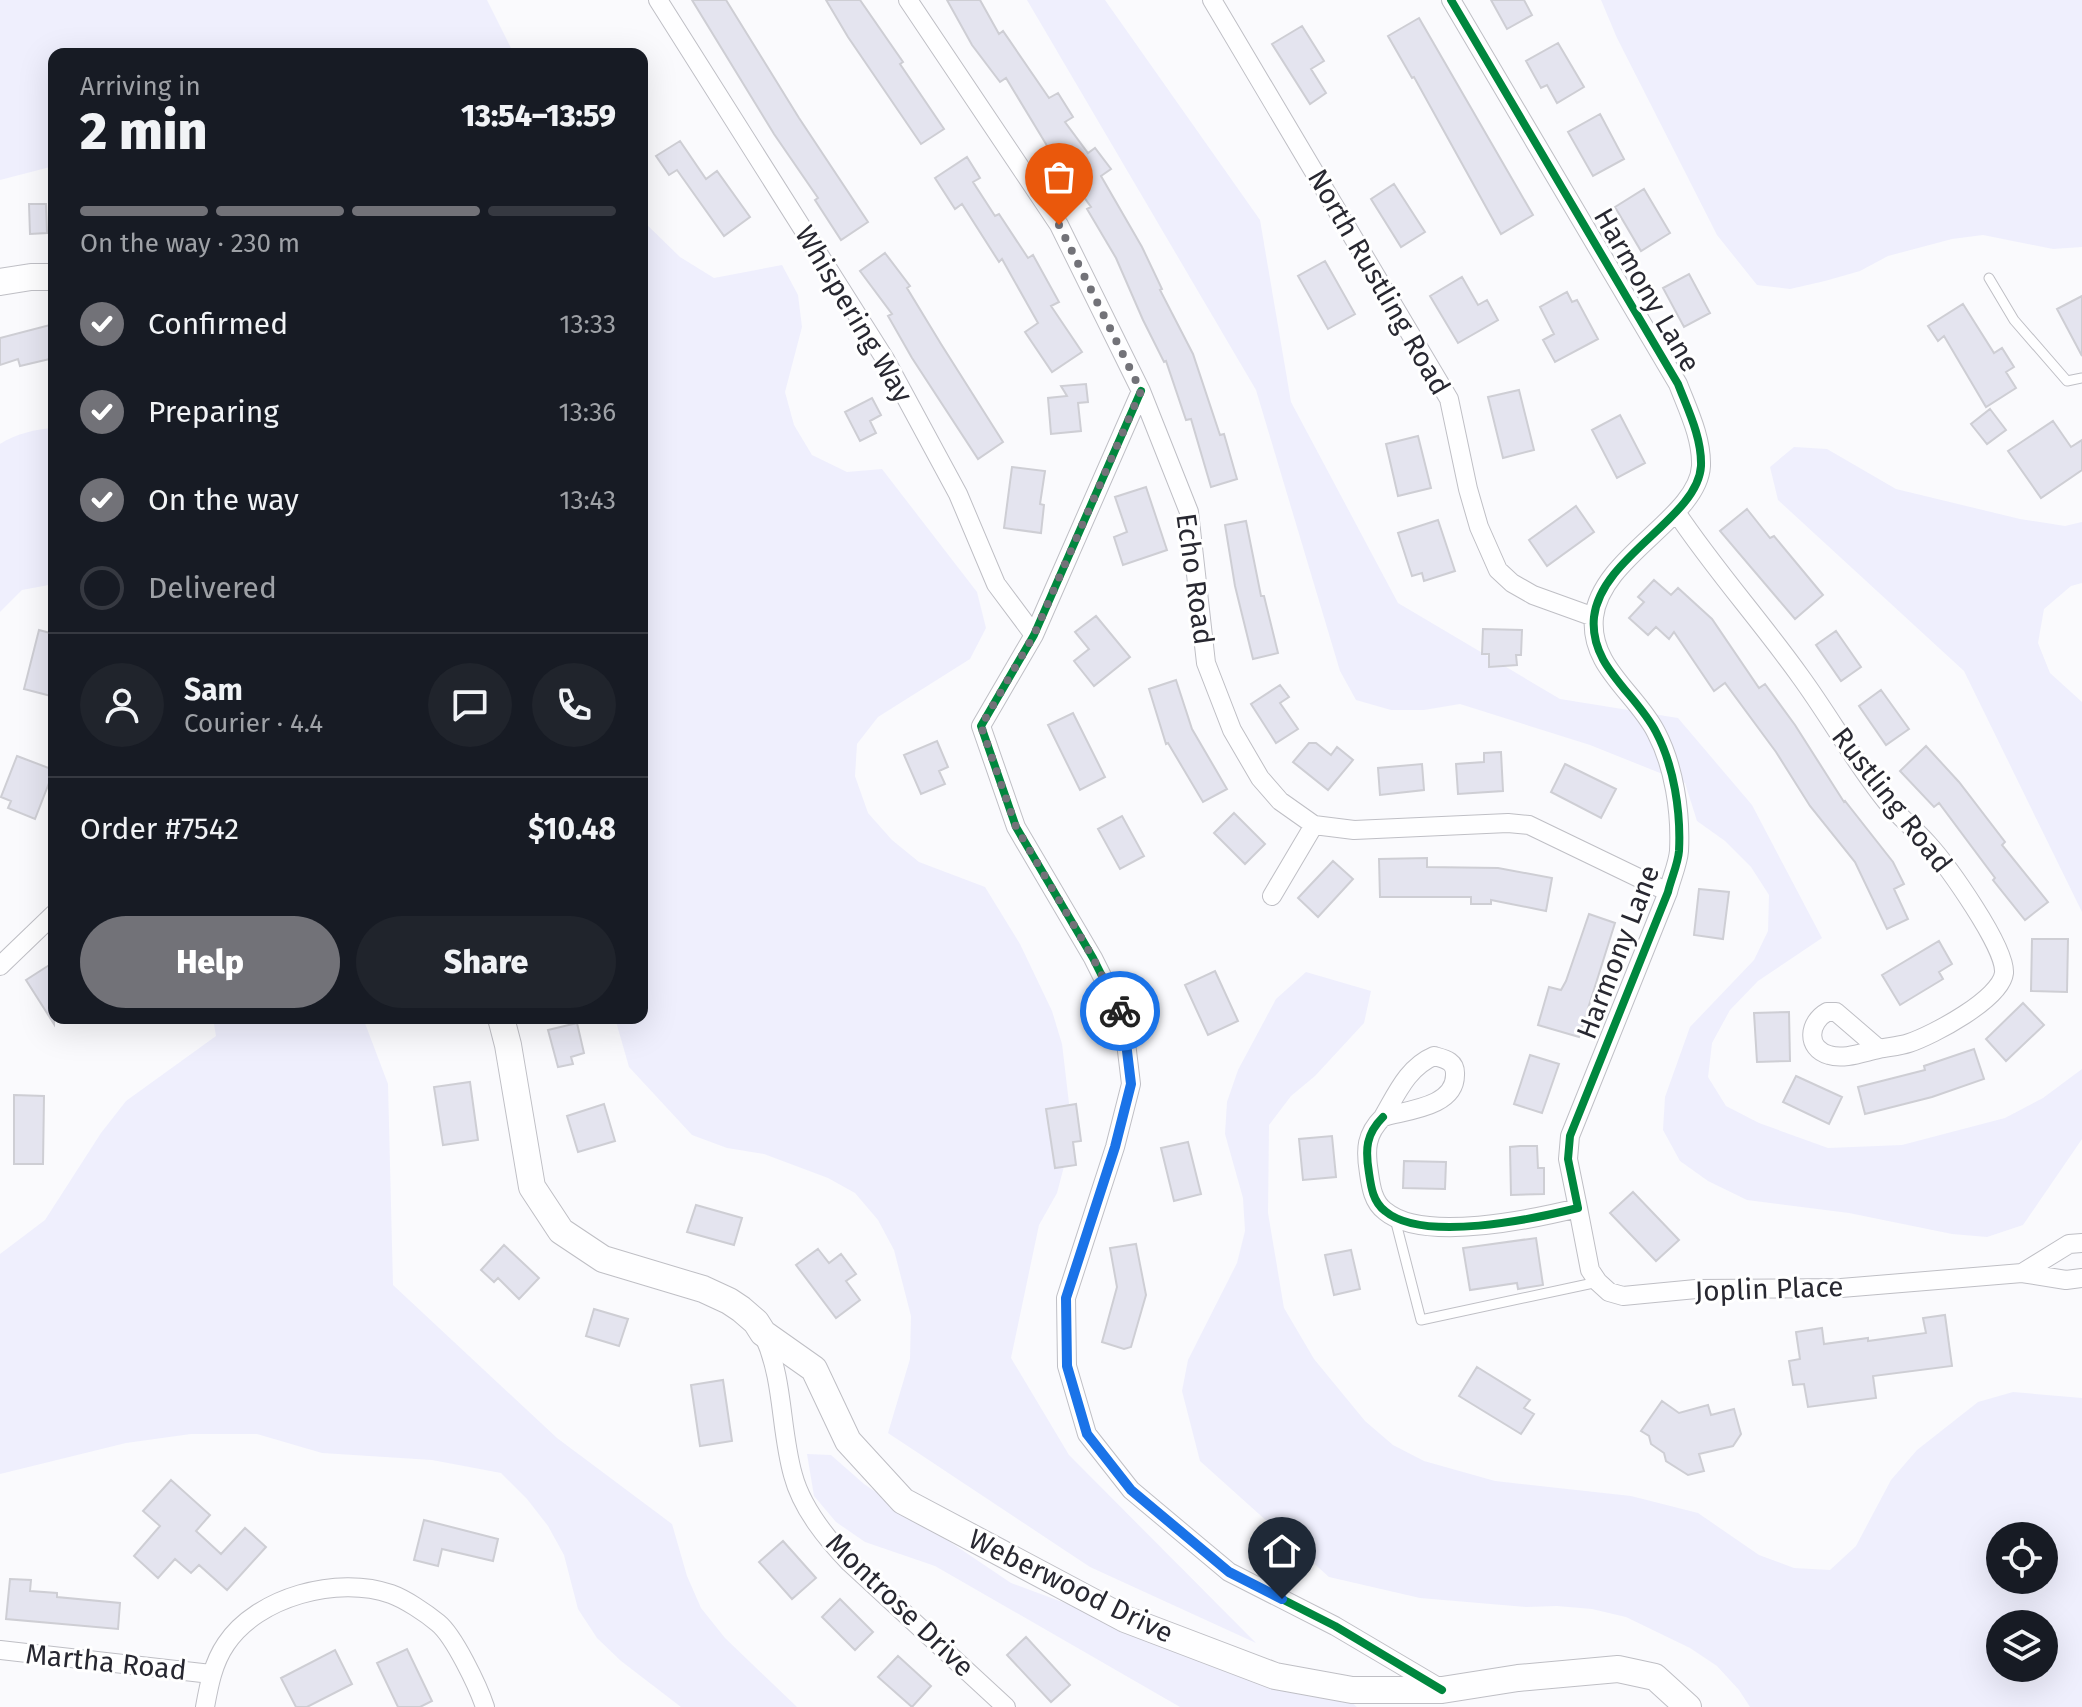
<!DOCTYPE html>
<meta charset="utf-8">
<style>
:root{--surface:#171b24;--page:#20242c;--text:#f1f3f6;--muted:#9ea1a6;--line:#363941;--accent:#727278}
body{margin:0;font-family:"Fira Sans",sans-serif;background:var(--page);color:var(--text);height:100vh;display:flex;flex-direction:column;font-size:30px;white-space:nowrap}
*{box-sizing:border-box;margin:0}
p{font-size:26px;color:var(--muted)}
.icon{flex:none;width:44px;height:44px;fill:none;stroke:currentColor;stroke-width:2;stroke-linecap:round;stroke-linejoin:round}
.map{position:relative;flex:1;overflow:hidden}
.details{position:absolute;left:48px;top:48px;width:600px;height:976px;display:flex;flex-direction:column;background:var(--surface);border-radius:16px;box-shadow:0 8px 32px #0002}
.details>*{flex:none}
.controls{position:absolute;left:1986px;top:1522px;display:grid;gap:16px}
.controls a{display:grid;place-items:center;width:72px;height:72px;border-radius:50%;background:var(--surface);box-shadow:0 8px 32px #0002;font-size:40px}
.pin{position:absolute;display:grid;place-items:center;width:68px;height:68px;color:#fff;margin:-82px -34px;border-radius:50% 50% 50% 0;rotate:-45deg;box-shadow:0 0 8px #0007}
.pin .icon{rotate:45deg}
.courier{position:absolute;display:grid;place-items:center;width:80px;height:80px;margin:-40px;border:6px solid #1a73e8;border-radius:50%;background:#fff;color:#222;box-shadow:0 2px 10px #0007}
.overview em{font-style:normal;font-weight:800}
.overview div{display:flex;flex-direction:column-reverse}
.overview{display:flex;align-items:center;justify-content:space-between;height:136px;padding:0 32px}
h1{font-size:52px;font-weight:800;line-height:60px}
.bar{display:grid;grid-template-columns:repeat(4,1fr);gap:12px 8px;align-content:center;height:96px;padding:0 32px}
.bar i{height:10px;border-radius:6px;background:var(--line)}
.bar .selected{background:var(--accent)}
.bar p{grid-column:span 4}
.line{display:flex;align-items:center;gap:20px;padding:0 32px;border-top:2px solid var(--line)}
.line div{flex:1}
.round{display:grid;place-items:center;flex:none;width:84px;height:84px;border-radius:42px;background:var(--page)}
ol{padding:0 32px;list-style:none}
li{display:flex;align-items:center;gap:24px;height:88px}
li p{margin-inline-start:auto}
li .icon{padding:8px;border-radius:50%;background:var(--accent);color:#fff;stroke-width:4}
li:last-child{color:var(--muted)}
li i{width:44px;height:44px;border:4px solid var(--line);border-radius:50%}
.action{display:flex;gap:16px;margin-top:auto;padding:16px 32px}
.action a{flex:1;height:92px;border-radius:48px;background:var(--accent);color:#fff;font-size:32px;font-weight:800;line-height:92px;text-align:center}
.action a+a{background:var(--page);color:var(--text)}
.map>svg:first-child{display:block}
.green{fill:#efeffd;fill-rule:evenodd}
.building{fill:#e4e4ef;stroke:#ceced4;stroke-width:2}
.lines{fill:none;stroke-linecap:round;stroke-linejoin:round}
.lane-casing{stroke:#bfbfc5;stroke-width:11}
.street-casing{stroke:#bfbfc5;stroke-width:20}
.secondary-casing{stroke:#bfbfc5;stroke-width:28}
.lane{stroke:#fefeff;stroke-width:9}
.street{stroke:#fefeff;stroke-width:18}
.secondary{stroke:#fefeff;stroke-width:26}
.cycleway-casing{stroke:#fff;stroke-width:13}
.cycleway{stroke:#00873e;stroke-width:8}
.done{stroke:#727278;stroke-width:8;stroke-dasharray:0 14.4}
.route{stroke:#1a73e8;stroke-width:10}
.labels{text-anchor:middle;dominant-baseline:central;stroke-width:6;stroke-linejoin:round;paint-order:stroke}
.street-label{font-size:28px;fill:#282831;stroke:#fff}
</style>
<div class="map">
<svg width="2082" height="1707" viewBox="0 0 2082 1707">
<rect width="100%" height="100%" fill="#fafafd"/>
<!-- green -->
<path class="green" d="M0 0H487L514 54H54V166L0 180Z
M1027 0H1105L1260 220 1291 402 1398 603 1560 699 1678 718 1752 805 1822 938 1758 981 1730 1010 1712 1043 1708 1077 1726 1106 1759 1123 1828 1148 1902 1145 2005 1118 2043 1098 2082 1069V1139L2023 1225 1987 1237 1952 1234 1849 1213 1747 1200 1708 1181 1680 1161 1663 1130 1665 1097 1690 1027 1754 960 1768 931 1769 895 1751 867 1725 841 1697 821 1685 783 1590 745 1460 704 1424 710H1391L1356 700 1340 671 1256 390Z
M1601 0H2082V247L2053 249 1983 235 1952 239 1888 256 1860 271 1825 281 1790 289 1757 285 1717 235 1617 38Z
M642 220 680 257 714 278 782 265 798 295 802 327 785 392 794 425 812 455 847 472 882 469 977 592 986 628 970 659 878 717 857 744 855 776 868 813 892 840 919 862 985 887 1020 944 1052 1011 1062 1044 1071 1120 1067 1155 1057 1193 1039 1225 1011 1358 1069 1455 1256 1643 1090 1567 888 1433 910 1359 911 1316 894 1250 878 1220 855 1193 828 1178 764 1154 727 1148 692 1135 629 1067 615 1018H642Z
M54 428V584L22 590 0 612V444C15 434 36 429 54 428Z
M1794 447 1827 449 1896 489 2020 519 2065 526 2082 522V583L2071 586 2044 609 2038 643 2050 673 2082 702V912L1964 671 1778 500 1770 467Z
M1306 972 1371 991 1364 1023 1315 1076 1291 1096 1269 1125 1268 1213 1284 1308 1314 1359 1365 1421 1393 1445 1424 1461 1495 1481 1631 1496 1698 1513 1759 1555 1794 1568 1830 1570 1856 1546 1891 1480 1917 1450 1978 1402 2013 1392 2082 1398V1707H1750L1739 1690 1717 1666 1690 1648 1626 1617 1592 1609 1557 1606 1526 1607 1420 1598 1329 1577 1200 1461 1182 1391 1188 1360 1237 1263 1245 1231 1243 1198 1225 1134 1227 1102 1238 1070 1276 999ZM2000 1536H2044V1580H2000ZM2000 1624H2044V1668H2000Z
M213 1018H363L388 1084 393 1285 557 1438 672 1524 687 1576 701 1608 725 1638 797 1707H681L621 1661 597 1638 578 1609 564 1555 548 1526 527 1499 501 1473 432 1460 322 1453 257 1434H191L126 1443 0 1474V1254L45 1220 101 1133 126 1101 216 1036Z
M807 1454 831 1455 864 1484 1011 1583 1293 1688 1350 1701 1357 1707H1180L935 1566 865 1542 836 1522 814 1496Z"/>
<!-- building -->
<path class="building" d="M692 0H726L799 118 868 222 841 240 815 200 818 198 774 134Z
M826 0H860L903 62 900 64 944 129 921 144 848 37Z
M947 0H980L999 34 1003 31 1049 98 1058 93 1073 117 1065 122 1088 153 1095 148 1111 169 1101 176 1142 247 1162 289 1160 290 1193 354 1220 435 1224 434 1237 479 1211 487 1191 419 1186 420 1166 361 1164 362 1143 320 1116 258 1087 209 1091 207 1049 149 1006 78 1000 82 972 45Z
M1491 0H1524L1532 15 1507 29Z
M1419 18 1533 215 1501 234 1414 77 1412 78 1388 36Z
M1302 26 1324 61 1311 69 1326 93 1310 104 1272 44Z
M1558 43 1584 87 1557 103 1547 85 1541 88 1526 61Z
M1600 114 1624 159 1593 176 1568 132Z
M680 141 706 179 717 171 750 217 724 236 677 170 669 175 656 156Z
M967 157 980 178 973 182 995 216 999 214 1028 258 1033 255 1059 302 1051 306 1082 352 1052 372 1025 332 1038 323 1002 259 999 262 962 204 955 209 935 178Z
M1394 184 1425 232 1401 247 1371 199Z
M1644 189 1670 233 1641 251 1615 207Z
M29 204H46L47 233 30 234Z
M885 253 910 286 907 288 941 344 1003 442 978 459 912 358 888 316 892 314 860 271Z
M1325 261 1355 314 1328 329 1298 276Z
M1689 274 1710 313 1684 327 1663 288Z
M1462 277 1478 305 1487 300 1498 320 1458 343 1430 296Z
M1567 292 1572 302 1577 300 1598 339 1555 362 1543 340 1554 334 1540 307Z
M2082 296V356L2057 309Z
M1963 304 1994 353 2002 348 2014 367 2006 372 2016 388 1986 407 1944 336 1938 341 1928 326Z
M50 325 54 358 20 366 18 359 0 365V338Z
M1086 384 1088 402 1078 403 1081 431 1051 434 1048 398 1067 396 1061 386Z
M1519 390 1534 450 1503 458 1488 397Z
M872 398 881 415 870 421 876 433 860 441 845 412Z
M1990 409 2006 430 1987 444 1971 424Z
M1620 415 1645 463 1617 478 1592 430Z
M2053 421 2071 447 2082 440V470L2041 498 2008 451Z
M1418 436 1431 488 1398 496 1386 444Z
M1012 467 1045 471 1040 504 1044 505 1041 533 1004 528Z
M1146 487 1167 550 1123 565 1114 537 1127 532 1115 497Z
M1576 506 1594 532 1547 566 1529 540Z
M1747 509 1770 538 1774 536 1823 595 1795 619 1720 531Z
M1438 520 1455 571 1424 581 1422 573 1412 576 1398 533Z
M1246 521 1261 596H1264L1278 653 1253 659 1235 586 1225 525Z
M1654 580 1671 595 1678 588 1712 619 1759 688 1765 684 1795 725 1844 802 1845 801 1893 862 1904 884 1894 889 1908 919 1887 929 1855 862 1810 806 1776 752 1725 683 1714 691 1674 632 1669 639 1656 627 1648 635 1629 618 1644 602 1638 597Z
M1096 616 1130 657 1094 686 1074 661 1089 649 1075 632Z
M1483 629 1522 630 1521 655H1516L1517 665 1489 667V654H1482Z
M39 630 54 634V684L51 696 24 689Z
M1836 631 1861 667 1841 681 1816 645Z
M1176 680 1192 729 1227 789 1203 802 1168 743 1166 744 1149 689Z
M1280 685 1289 697 1280 703 1298 729 1276 743 1251 704Z
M1881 690 1909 729 1886 745 1859 706Z
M1073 713 1105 777 1080 790 1048 725Z
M937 741 948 767 939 771 945 784 921 794 904 755Z
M1309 743H1316L1331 755 1337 747 1353 760 1328 790 1293 762Z
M1926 746 1959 782 2005 842 2002 845 2048 902 2025 920 1993 880 1995 878 1939 803 1934 807 1900 771Z
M1501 752 1503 791 1458 794 1456 764 1484 762V753Z
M17 756 54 770 35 819 8 808 11 801 1 797Z
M1422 764 1424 790 1380 795 1378 768Z
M1565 764 1616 789 1601 818 1551 792Z
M1234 813 1265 844 1245 864 1214 833Z
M1122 816 1144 856 1120 869 1098 829Z
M1427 858V867L1498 868 1552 878 1546 911 1491 900V904H1471V897H1380L1379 859Z
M1333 861 1353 879 1318 917 1298 898Z
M1699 889 1729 892 1723 939 1694 935Z
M1589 914 1615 923 1579 1037 1538 1025 1549 987 1561 990 1566 981Z
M2032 939H2068L2067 992 2031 991Z
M1939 941 1952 964 1939 972 1943 979 1900 1005 1882 975Z
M54 962V1024L26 980Z
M1215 971 1238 1021 1208 1035 1185 985Z
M2023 1003 2044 1025 2006 1061 1986 1039Z
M1789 1012 1790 1061 1757 1062 1754 1013Z
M577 1023 584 1053 571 1057 573 1064 558 1067 548 1030Z
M1974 1049 1984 1079 1932 1097 1865 1114 1858 1087 1925 1070 1924 1066Z
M1530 1055 1559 1064 1542 1113 1514 1104Z
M1796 1076 1842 1097 1829 1124 1783 1102Z
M470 1082 478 1140 443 1145 434 1087Z
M14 1095 44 1096 43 1164H14Z
M604 1104 615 1141 578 1152 567 1116Z
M1076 1104 1081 1141 1073 1142 1076 1165 1055 1168 1046 1109Z
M1332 1136 1336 1177 1303 1180 1299 1139Z
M1188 1142 1201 1194 1174 1201 1161 1148Z
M1520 1146H1537L1538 1168H1544V1194L1511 1195 1510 1147Z
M1404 1161 1446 1162 1445 1189 1403 1188Z
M1633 1192 1679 1240 1656 1261 1610 1213Z
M696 1205 742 1218 734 1245 687 1232Z
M1536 1238 1543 1285 1518 1289 1517 1283 1470 1290 1463 1248Z
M1136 1244 1146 1295 1131 1347 1124 1349 1102 1342 1117 1287 1110 1248Z
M504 1245 539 1278 519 1299 498 1278 494 1282 481 1270Z
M818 1249 829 1263 841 1254 856 1274 846 1281 860 1300 836 1318 796 1265Z
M1351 1250 1360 1289 1334 1295 1325 1255Z
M594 1309 628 1319 619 1346 586 1336Z
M1945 1315 1952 1366 1873 1376 1876 1398 1808 1407 1804 1384 1793 1385 1789 1361 1800 1359 1796 1332 1822 1328 1824 1344 1868 1338V1341L1926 1333 1923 1318Z
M1477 1367 1530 1400 1524 1408 1534 1414 1521 1434 1459 1396Z
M723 1380 732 1441 700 1446 691 1385Z
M1662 1401 1679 1413 1708 1405 1711 1415 1734 1409 1741 1434 1733 1446 1699 1454 1704 1471 1688 1475 1666 1461 1664 1453 1651 1444 1649 1436 1641 1431Z
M171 1480 210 1515 196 1531 221 1554 245 1528 266 1547 227 1590 199 1565 191 1573 175 1559 158 1578 134 1556 160 1526 143 1511Z
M424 1520 498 1539 493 1561 442 1549 438 1566 414 1560Z
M783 1541 816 1578 792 1599 759 1562Z
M10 1579 31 1580 30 1591 57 1593V1597L120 1603 118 1629 6 1619Z
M840 1599 873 1632 855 1650 822 1617Z
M1026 1637 1070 1685 1051 1702 1007 1655Z
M407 1649 432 1701 420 1707H398L377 1663Z
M335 1650 352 1684 307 1707H296L281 1678Z
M898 1656 931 1686 912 1707 878 1677Z"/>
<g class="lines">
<!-- lane casing -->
<g class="lane-casing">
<path id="lane" d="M1989 278 2014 320 2067 381 2082 378
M1395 1219 1421 1320 1598 1282"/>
</g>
<!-- street casing -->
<g class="street-casing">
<path id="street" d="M658 0 885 359 958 494 996 584 1034 635
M908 0 1059 225 1141 391 1189 512 1206 663 1232 730 1260 778 1280 801 1314 825 1354 830 1508 823 1529 825 1668 892
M1212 0 1449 399 1468 489 1479 527 1498 570 1512 583 1533 595 1594 617
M1141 391 1034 635 981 726 1016 827 1093 958 1123 1018 1131 1084 1115 1147 1066 1298 1067 1366 1087 1434 1131 1490 1229 1572 1335 1626 1440 1688
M1676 512C1714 569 1760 620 1800 676 1830 717 1854 761 1886 801 1899 817 1915 829 1928 844 1947 865 2006 947 2004 973 2001 999 1933 1035 1909 1043 1900 1046 1889 1047 1879 1049
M1272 896 1314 825
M0 966 54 914
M1827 1012H1836L1879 1049C1864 1052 1844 1060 1829 1055 1805 1048 1809 1022 1827 1012Z
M1434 1056C1445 1059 1456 1061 1455 1075 1455 1107 1407 1110 1383 1117 1397 1093 1408 1067 1434 1056Z
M1383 1117C1366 1134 1365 1149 1369 1173 1371 1187 1373 1202 1385 1211 1423 1243 1533 1219 1578 1208L1568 1159 1570 1136 1668 892C1671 879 1678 864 1679 851 1681 812 1674 766 1656 732 1636 693 1589 666 1594 617 1601 556 1698 518 1701 466 1702 438 1688 410 1678 384L1451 0
M1578 1208 1590 1270 1598 1282 1609 1292 1623 1296 1696 1289 1841 1288 2022 1273 2066 1280 2082 1278
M2022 1273 2069 1244 2082 1243
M764 1336C784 1380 780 1429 793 1475 802 1509 827 1539 850 1563L1006 1707
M0 1650 211 1674
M205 1707C209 1685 213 1663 226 1644 257 1597 338 1575 391 1594 405 1599 426 1613 438 1623 454 1636 478 1686 485 1707"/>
</g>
<!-- secondary casing -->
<g class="secondary-casing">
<path id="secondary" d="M0 282 31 277H54
M501 1018 508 1045 532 1187 561 1231 603 1259 703 1289 729 1301 741 1309 756 1322 763 1333 814 1369 848 1441 903 1501 1125 1619 1275 1676 1352 1690H1442L1518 1678 1618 1669 1655 1677 1688 1707"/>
</g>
<!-- lane -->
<use href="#lane" class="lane"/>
<!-- street -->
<use href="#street" class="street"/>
<!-- secondary -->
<use href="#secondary" class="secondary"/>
<!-- cycleway casing -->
<g class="cycleway-casing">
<path id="cycleway" d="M1141 391 1034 635 981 726 1016 827 1093 958 1123 1018 1131 1084 1115 1147 1066 1298 1067 1366 1087 1434 1131 1490 1229 1572 1335 1626 1442 1690
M1383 1117C1366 1134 1365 1149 1369 1173 1371 1187 1373 1202 1385 1211 1423 1243 1533 1219 1578 1208L1568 1159 1570 1136 1668 892C1671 879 1678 864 1679 851 1681 812 1674 766 1656 732 1636 693 1589 666 1594 617 1601 556 1698 518 1701 466 1702 438 1688 410 1678 384L1451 0"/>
</g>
<!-- cycleway -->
<use href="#cycleway" class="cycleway"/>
</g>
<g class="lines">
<!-- done -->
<path class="done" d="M1059 225 1141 391 1034 635 981 726 1016 827 1093 958 1120 1011"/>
<!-- route -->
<path class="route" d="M1120 1011 1123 1018 1131 1084 1115 1147 1066 1298 1067 1366 1087 1434 1131 1490 1229 1572 1282 1599"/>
</g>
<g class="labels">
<!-- street labels -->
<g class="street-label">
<text transform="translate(1379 282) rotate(60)">North Rustling Road</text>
<text transform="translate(1647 290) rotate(60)">Harmony Lane</text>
<text transform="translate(854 314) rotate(59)">Whispering Way</text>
<text transform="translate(1195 579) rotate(82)">Echo Road</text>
<text transform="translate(1892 800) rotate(52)">Rustling Road</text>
<text transform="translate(1618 952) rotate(-69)">Harmony Lane</text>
<text transform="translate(1769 1289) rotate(-2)">Joplin Place</text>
<text transform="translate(1071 1586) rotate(26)">Weberwood Drive</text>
<text transform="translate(900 1605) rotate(44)">Montrose Drive</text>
<text transform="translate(106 1662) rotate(6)">Martha Road</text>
</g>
</g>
</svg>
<div class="controls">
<a><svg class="icon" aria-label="locate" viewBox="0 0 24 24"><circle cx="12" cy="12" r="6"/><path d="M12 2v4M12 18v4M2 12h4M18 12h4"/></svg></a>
<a><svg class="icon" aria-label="layers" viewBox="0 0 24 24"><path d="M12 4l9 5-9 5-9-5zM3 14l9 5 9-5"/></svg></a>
</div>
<div class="pin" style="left:1059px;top:225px;background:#ea580c"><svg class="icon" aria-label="bag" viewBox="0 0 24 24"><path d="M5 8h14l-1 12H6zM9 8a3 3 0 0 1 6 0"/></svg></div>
<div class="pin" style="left:1282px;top:1599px;background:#1f2937"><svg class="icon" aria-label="home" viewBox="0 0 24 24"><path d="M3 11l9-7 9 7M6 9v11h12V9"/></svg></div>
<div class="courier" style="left:1120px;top:1011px"><svg class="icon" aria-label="bike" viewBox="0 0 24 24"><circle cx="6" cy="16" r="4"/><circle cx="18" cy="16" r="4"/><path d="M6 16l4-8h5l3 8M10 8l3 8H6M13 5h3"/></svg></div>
<section class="details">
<div class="overview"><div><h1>2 min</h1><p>Arriving in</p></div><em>13:54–13:59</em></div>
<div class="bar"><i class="selected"></i><i class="selected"></i><i class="selected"></i><i></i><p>On the way · 230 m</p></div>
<ol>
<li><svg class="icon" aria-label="check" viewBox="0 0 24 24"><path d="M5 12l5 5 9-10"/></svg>Confirmed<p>13:33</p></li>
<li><svg class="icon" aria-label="check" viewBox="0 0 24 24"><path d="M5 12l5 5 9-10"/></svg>Preparing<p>13:36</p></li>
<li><svg class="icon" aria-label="check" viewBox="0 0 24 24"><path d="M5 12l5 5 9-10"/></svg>On the way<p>13:43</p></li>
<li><i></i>Delivered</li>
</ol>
<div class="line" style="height:144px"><a class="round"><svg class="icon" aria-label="person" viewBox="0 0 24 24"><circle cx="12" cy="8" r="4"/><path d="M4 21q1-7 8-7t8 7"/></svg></a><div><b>Sam</b><p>Courier · 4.4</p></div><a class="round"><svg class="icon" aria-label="chat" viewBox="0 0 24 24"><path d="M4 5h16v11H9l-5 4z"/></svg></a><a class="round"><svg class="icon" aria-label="phone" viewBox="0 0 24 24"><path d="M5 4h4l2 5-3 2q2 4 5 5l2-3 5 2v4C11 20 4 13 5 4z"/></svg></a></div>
<div class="line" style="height:104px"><div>Order #7542</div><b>$10.48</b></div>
<div class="action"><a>Help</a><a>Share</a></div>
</section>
</div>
